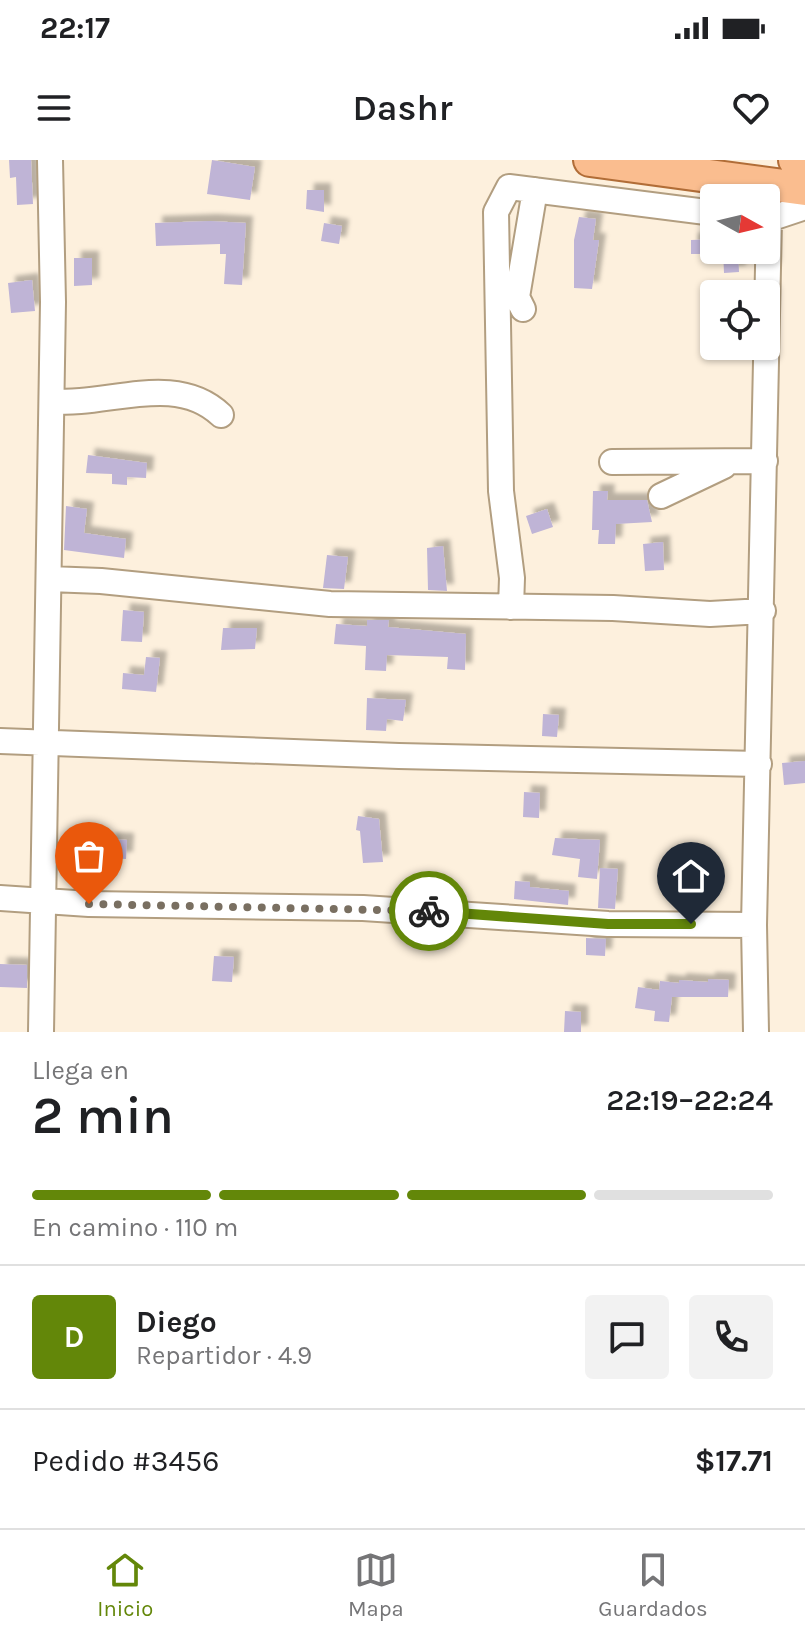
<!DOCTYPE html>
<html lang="es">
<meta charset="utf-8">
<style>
:root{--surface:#fff;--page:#f2f2f2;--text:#202124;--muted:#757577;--line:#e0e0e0;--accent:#638709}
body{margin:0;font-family:Karla,sans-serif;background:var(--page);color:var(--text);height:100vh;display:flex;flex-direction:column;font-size:30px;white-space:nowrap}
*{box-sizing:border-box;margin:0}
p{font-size:26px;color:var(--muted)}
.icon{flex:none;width:44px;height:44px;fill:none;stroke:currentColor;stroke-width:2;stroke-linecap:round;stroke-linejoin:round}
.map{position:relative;height:872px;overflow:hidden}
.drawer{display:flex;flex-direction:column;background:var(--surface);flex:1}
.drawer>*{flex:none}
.needle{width:52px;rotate:98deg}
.tools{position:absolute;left:700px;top:24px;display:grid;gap:16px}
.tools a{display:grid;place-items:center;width:80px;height:80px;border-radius:8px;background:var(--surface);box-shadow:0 2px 6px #0004;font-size:40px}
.pin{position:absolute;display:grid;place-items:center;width:68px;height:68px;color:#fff;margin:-82px -34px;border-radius:50% 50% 50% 0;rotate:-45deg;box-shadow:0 0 8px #0007}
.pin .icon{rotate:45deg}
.courier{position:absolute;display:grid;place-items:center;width:80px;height:80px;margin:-40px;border:6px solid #638709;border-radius:50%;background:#fff;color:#222;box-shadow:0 2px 10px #0007}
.head em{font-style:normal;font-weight:600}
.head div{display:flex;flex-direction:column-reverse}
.head{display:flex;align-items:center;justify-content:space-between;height:136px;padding:0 32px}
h1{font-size:52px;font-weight:600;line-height:60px}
.bar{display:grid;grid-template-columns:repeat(4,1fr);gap:12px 8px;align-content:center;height:96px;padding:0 32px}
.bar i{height:10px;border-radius:6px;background:var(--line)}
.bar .active{background:var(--accent)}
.bar p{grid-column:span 4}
.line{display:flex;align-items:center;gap:20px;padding:0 32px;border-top:2px solid var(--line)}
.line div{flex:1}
.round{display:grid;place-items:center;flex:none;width:84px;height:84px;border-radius:8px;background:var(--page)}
.status{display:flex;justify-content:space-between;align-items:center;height:56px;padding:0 40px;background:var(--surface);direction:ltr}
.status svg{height:22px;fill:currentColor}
header{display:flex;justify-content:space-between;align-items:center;height:104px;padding:0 32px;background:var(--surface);font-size:36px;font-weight:600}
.tab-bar{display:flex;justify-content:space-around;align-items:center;height:112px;border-top:2px solid var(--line);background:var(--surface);font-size:22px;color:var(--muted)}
.tab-bar a{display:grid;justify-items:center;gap:4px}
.tab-bar .active{color:var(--accent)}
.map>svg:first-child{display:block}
.building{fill:#bfb4d6;filter:url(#shadow)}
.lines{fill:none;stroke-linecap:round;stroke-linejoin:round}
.minor-casing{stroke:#b29e80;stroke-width:28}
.major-casing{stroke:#b16d37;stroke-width:36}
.minor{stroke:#fff;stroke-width:24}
.major{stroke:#fabd8f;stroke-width:32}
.done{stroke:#796f61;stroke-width:8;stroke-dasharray:0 14.4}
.route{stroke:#638709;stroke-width:10}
</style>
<div class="status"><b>22:17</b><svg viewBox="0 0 49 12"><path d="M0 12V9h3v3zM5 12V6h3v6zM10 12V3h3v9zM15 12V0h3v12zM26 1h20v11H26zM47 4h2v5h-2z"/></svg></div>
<header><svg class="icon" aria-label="menu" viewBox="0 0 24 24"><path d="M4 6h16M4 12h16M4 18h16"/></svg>Dashr<svg class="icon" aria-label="heart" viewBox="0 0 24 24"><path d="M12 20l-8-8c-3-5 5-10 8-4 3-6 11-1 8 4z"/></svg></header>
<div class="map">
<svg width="805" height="872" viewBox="0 0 805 872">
<defs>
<filter id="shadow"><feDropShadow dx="7" dy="-7" stdDeviation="2" flood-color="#0004"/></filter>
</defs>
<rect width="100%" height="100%" fill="#fdf0dd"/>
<!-- building -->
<path class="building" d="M9 0H31L33 44 17 45 16 17 10 18Z
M212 0 255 7 250 40 207 34Z
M307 30H324V52L306 49Z
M579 57 596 59 593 80H599L592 129 574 128V80Z
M210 61 246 63 242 125 224 124 226 94H220V84L156 86 155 63Z
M324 63 342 66 339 84 321 81Z
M714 79V94H691V80Z
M723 90H738L739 112 724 113Z
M74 98H92V125L74 126Z
M32 120 35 151 11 153 8 123Z
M88 295 147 303 146 318 127 317V325L112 324V314L86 313Z
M593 331H608L607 340H647L652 362 616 364 615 384H598L599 370H592Z
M66 346 87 349 84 373 126 379 124 398 64 390Z
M547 349 553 367 532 374 526 356Z
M663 382 664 410 645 411 643 384Z
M443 386 447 431 428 430 427 388Z
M327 395 348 397 344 429 323 428Z
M123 450 144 452 142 482 121 481Z
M367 460H389L388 467 466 474 465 510 447 509 448 497 387 495 386 511 365 510 366 486 334 484 336 464 367 466Z
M223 468H257L255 489 221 490Z
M146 497 160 498 156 532 122 529 123 513 144 515Z
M367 538 406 540 403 561 387 559 386 571 366 570Z
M543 554 559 555 557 577 542 576Z
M805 601V623L784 625 782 603Z
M524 632 540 633 539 658 523 657Z
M358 656 379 659 383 702 363 703 360 671 356 670Z
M555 678 600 680 597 719 578 717 580 699 552 695Z
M108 679 127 680 126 699 107 698Z
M600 708 618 709 615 749 598 748Z
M515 721 530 722V727L569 731 568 745 514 739Z
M586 778 606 779 605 796 586 795Z
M214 796 234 797 232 822 212 821Z
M0 804 27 805V828L0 827Z
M708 819 729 820 728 837H672L669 862 654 861 655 851 635 848 638 827 659 830 660 821 679 823V820L708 822Z
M565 851 581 852V872H564Z"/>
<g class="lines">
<!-- minor casing -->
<g class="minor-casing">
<path id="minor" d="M766 60 805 47
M523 149 517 137 535 30
M52 241C105 247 175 211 221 255
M612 302 765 301
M661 336 724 306
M49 419 101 421 330 444 613 448 710 454 763 451
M511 447 512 418 501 331 496 52 509 27 714 53
M0 581 399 596 759 604
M0 738 89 744 363 748 608 764 754 765
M41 872 53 142 50 0
M756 872 754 765 769 61"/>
</g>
<!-- major casing -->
<g class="major-casing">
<path id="major" d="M590 0 805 29
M795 0 805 1"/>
</g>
<!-- minor -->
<use href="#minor" class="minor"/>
<!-- major -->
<use href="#major" class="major"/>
</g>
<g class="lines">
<!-- done -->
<path class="done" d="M89 744 429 751"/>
<!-- route -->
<path class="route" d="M429 751 608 764H691"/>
</g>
</svg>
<div class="tools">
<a><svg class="needle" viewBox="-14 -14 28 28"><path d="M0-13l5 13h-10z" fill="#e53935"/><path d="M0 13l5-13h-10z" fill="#757577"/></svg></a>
<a><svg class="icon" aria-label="locate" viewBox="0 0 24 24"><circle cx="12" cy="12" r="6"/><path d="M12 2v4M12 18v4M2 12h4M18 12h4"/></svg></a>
</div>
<div class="pin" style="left:89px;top:744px;background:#ea580c"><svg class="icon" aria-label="bag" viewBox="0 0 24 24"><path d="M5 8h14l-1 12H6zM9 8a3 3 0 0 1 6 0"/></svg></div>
<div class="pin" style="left:691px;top:764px;background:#1f2937"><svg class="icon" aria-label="home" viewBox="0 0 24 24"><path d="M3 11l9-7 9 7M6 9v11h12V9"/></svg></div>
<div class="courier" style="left:429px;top:751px"><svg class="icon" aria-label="bike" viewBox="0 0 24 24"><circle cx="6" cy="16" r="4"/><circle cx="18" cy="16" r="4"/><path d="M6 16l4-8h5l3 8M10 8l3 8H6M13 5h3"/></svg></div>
</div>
<section class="drawer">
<div class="head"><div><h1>2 min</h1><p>Llega en</p></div><em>22:19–22:24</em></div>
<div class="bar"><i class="active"></i><i class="active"></i><i class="active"></i><i></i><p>En camino · 110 m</p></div>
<div class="line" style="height:144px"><b class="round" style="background:var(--accent);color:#fff">D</b><div><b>Diego</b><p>Repartidor · 4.9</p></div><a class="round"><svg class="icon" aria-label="chat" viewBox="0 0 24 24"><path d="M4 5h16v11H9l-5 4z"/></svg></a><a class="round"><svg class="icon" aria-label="phone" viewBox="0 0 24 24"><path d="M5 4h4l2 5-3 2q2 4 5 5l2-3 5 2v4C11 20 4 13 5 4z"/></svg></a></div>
<div class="line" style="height:104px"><div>Pedido #3456</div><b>$17.71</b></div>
</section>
<nav class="tab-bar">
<a class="active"><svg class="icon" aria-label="home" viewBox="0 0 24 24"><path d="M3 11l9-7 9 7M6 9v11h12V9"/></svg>Inicio</a>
<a><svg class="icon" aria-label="map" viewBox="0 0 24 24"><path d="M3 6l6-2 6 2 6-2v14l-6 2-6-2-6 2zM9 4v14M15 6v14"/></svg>Mapa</a>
<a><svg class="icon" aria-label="saved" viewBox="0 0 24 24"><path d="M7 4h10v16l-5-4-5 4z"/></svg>Guardados</a>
</nav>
